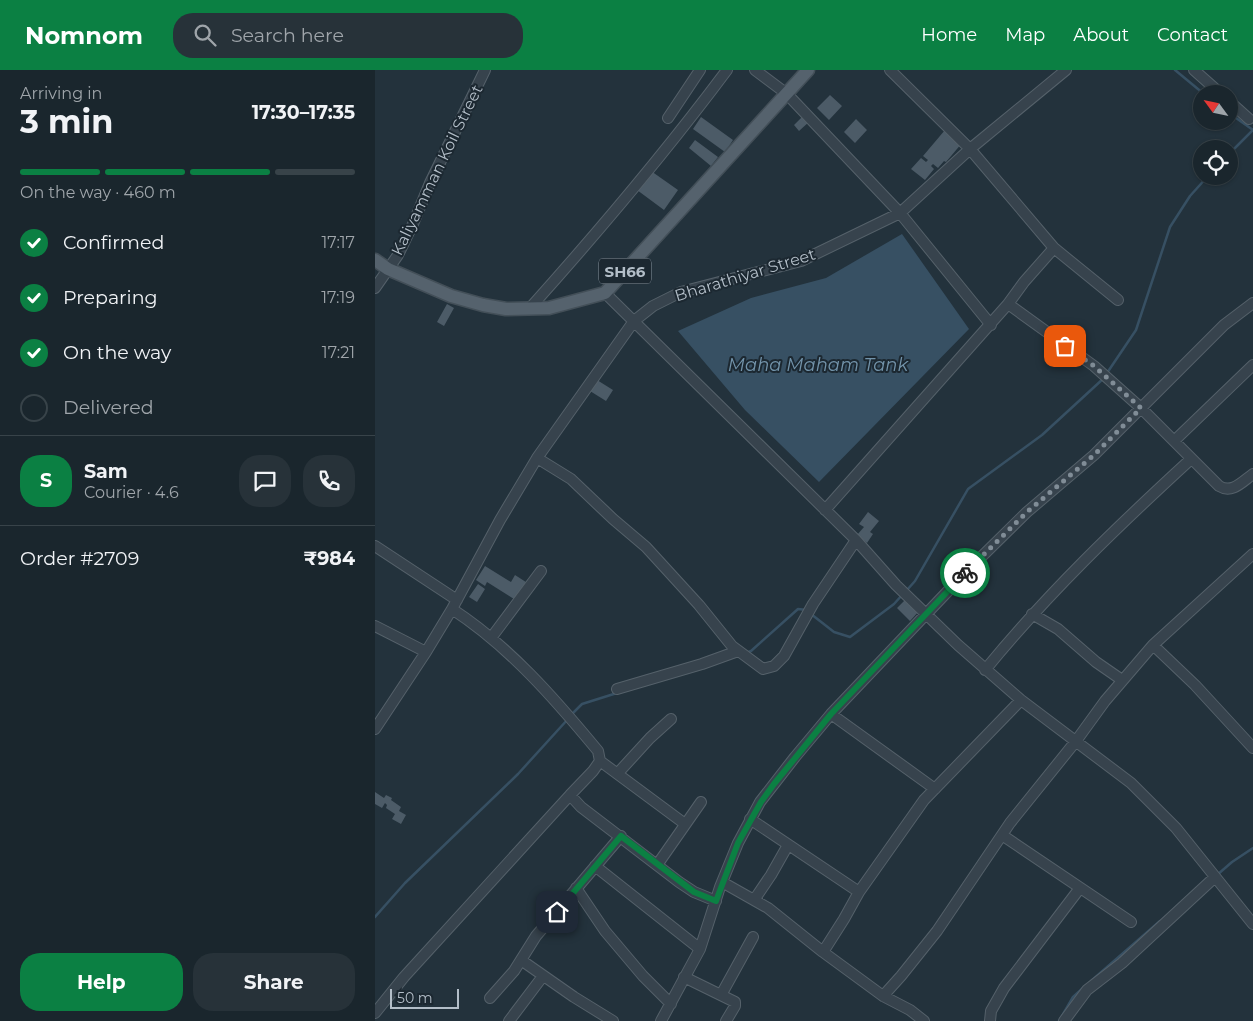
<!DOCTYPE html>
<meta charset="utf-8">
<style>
:root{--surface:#1a262d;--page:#273239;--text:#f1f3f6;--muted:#9fa5aa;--line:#384349;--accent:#0b8043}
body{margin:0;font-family:Montserrat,sans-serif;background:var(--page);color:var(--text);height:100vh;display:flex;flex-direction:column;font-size:19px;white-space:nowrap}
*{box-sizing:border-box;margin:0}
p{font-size:16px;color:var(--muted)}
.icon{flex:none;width:28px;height:28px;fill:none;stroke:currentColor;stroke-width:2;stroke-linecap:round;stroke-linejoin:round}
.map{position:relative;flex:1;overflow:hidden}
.sheet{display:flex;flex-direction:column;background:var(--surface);width:375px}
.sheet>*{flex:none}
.needle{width:32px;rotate:303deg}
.fabs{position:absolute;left:818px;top:15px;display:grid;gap:10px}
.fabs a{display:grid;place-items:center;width:45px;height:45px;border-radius:50%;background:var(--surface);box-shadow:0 1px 4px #0004,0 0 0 1px var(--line);font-size:25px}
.scale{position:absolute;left:15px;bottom:12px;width:69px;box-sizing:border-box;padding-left:5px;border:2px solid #b3bec8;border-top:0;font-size:14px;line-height:18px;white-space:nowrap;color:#b3bec8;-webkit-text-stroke:4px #1c2831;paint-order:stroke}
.pin{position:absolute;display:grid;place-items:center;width:42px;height:42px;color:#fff;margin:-21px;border-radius:10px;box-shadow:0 2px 8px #0006}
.courier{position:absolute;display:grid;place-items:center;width:50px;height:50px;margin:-25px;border:4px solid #0b8043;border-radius:50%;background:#fff;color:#222;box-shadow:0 1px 6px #0007}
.head em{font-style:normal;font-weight:700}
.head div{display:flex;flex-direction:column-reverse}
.head{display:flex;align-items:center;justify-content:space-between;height:85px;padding:0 20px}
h1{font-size:32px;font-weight:700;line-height:38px}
.bar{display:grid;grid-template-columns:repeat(4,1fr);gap:8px 5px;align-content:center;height:60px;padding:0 20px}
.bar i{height:6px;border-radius:4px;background:var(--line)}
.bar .selected{background:var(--accent)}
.bar p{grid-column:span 4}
.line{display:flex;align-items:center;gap:12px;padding:0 20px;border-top:1px solid var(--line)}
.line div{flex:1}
.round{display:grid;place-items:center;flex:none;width:52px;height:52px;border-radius:20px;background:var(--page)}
ol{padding:0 20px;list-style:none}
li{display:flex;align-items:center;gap:15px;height:55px}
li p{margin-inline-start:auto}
li .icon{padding:5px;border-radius:50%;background:var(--accent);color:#fff;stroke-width:4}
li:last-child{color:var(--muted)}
li i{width:28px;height:28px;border:2px solid var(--line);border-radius:50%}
.cta{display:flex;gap:10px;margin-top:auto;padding:10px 20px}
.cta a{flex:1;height:58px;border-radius:20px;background:var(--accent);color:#fff;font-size:20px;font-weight:700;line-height:58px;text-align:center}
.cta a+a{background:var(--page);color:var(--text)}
header{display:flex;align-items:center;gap:30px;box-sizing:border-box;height:70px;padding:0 25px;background:var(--accent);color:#fff}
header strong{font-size:24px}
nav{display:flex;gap:28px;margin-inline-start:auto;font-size:18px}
.search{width:350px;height:45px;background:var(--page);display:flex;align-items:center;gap:12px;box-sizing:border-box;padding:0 18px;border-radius:20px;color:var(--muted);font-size:19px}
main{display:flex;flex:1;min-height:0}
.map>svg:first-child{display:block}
.water{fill:#375063}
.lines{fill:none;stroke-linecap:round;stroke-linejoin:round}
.stream{stroke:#375063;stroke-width:2.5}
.building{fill:#4c5b67}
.minor-casing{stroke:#55616a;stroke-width:12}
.major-casing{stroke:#434f58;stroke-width:15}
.minor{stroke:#37434d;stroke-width:10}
.major{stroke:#55626d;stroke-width:12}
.done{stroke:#818d97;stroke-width:5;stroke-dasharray:0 9}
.route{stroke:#0b8043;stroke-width:6}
.labels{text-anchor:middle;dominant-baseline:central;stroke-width:4;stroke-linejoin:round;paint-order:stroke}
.shield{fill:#1c2831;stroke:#86919b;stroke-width:1}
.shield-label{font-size:15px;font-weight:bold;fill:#b3bec8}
.street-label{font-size:16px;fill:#b3bec8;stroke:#1c2831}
.water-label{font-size:18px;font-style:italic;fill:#7394ab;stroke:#1c2831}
</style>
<header>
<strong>Nomnom</strong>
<div class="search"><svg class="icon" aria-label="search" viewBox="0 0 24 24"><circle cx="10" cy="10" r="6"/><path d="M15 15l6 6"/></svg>Search here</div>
<nav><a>Home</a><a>Map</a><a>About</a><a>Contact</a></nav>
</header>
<main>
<section class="sheet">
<div class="head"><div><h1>3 min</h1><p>Arriving in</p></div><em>17:30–17:35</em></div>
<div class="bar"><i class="selected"></i><i class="selected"></i><i class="selected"></i><i></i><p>On the way · 460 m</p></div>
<ol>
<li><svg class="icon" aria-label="check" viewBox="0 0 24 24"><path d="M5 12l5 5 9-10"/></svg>Confirmed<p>17:17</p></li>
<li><svg class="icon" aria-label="check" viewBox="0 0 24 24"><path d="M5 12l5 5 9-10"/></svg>Preparing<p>17:19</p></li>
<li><svg class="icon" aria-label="check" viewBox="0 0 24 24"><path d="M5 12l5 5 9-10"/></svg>On the way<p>17:21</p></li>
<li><i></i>Delivered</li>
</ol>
<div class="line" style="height:90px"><b class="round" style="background:var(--accent);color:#fff">S</b><div><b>Sam</b><p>Courier · 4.6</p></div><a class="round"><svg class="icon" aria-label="chat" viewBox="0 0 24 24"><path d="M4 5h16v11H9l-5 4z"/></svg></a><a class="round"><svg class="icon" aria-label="phone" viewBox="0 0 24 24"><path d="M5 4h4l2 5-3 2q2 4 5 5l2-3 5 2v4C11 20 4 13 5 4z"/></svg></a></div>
<div class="line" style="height:65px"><div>Order #2709</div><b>₹984</b></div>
<div class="cta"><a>Help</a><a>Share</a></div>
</section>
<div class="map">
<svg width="878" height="951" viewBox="0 0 878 951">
<rect width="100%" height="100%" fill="#23323c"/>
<!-- water -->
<path class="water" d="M527 164 594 259 444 412 370 340 303 261 376 228 451 208Z"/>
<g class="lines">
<!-- stream -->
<path class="stream" d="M800 0 829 24
M854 43 878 60
M854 84 878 60
M732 303 761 260 795 157 815 126 833 106
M532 520 540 511 593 419 667 365 729 308
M436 544 459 562 475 567 519 534 528 524
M371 583 376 581 423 539 432 540
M196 645 207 634 242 623
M842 805 857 792 878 778
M0 847 30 813 143 704 193 649
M716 911 785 851
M684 951 698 927 708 918"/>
</g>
<!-- building -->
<path class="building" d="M455 25 467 36 454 50 442 38Z
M429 45 435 51 424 61 419 55Z
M326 47 358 70 350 82 318 59Z
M481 49 492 60 480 73 469 62Z
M570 60 587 73 571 92 569 91 563 98 558 94 556 96 559 99 550 110 536 99 546 88 551 92 553 90 548 86Z
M320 70 343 87 336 96 314 78Z
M276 101 303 120 289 140 262 120Z
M72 234 79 238 69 256 62 252Z
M222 310 238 320 231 331 215 321Z
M493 442 504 451 495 462 498 464 492 473 482 465 489 457 484 454Z
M110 496 136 512 140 505 154 514 139 529 112 512 110 516 101 510Z
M103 514 110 519 102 532 94 527Z
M531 529 544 541 535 551 522 538Z
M0 722 9 728 11 725 17 728 16 730 26 737 24 741 31 745 26 754 17 749 20 744 11 738 12 735 10 733 7 738 0 734Z"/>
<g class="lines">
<!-- minor casing -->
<g class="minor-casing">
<path id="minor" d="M380 0 412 24 525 143 616 255
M515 0 595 79 679 178 743 230
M819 0 846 24
M854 31 874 49
M293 48 325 0
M0 218 23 185 38 154 55 113 110 0
M230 223 481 470 521 515 583 575 646 630 756 713 801 758 878 854
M633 234 649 212 679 178
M155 238C224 161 290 83 352 0
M799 371 878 295
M162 388 196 409 238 449 271 477 324 535 357 576 388 599 399 596 409 586 438 534 481 470
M450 440 633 234 719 296 766 338 844 416C857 424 867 412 878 404
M0 476 82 530
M77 539C134 576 180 629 223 681L225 691 218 701 195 725 206 737 304 812 319 822 341 831
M657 544 683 559 721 592 747 610
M0 556 51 582
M116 568 166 501
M778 575 820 615 878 678
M610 600C673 523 743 456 816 389
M242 619 327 594 363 581
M456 644 560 719
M0 659 51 582 77 539 125 450 162 388 259 251 278 236 306 222 426 191 525 143 595 79 691 0
M225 691 310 754
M243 703 275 668 296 649
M375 749 484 822
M627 765 756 852
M282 795 326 732
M220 796 325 879
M347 812 393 838 448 882 508 926 535 940 549 951
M201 818 230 861 268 906 296 934
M379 830 396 805 413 775
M448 882 469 849 484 822 549 730 646 630
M146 890 199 927 238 951
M309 907 360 932V936L351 951
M346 925 378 867
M508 926 526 906 562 861 635 753 701 671 730 631 778 575 878 484
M115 928 139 901 161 866 246 766
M0 943 29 907 195 725
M134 951 168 906
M286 951 325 879 345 817 363 773 385 732 420 687 456 644 593 500 652 442 719 385 849 255 878 233
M615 951 616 941 629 918 705 818
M689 951 712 920 747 893 840 807"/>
</g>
<!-- major casing -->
<g class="major-casing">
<path id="major" d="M0 190 13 199 76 226 108 235 131 239 174 238 230 223 433 0"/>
</g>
<!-- minor -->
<use href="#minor" class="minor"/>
<!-- major -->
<use href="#major" class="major"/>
</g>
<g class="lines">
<!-- done -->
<path class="done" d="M590 503 652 442 719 385 766 338 719 296 690 276"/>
<!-- route -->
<path class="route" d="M182 842 246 766 319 822 341 831 363 773 386 732 399 714 456 644 590 503"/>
</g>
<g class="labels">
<!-- shield labels -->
<rect class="shield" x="224" y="188.5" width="52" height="25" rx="4"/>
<g class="shield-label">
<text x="250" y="201">SH66</text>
</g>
<!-- street labels -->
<g class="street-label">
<text transform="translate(62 100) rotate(-64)">Kaliyamman Koil Street</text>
<text transform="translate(370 205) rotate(-17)">Bharathiyar Street</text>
</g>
<!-- water labels -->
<g class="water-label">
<text x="443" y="295">Maha Maham Tank</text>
</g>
</g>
</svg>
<div class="fabs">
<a><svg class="needle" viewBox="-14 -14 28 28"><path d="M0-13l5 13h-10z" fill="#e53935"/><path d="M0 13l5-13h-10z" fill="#9fa5aa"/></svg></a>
<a><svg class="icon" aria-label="locate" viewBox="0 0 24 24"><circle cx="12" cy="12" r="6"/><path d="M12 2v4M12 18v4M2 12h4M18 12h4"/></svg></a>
</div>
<div class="scale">50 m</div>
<div class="pin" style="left:690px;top:276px;background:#ea580c"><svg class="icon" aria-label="bag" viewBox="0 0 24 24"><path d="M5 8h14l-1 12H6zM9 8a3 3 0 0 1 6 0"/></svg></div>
<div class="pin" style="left:182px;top:842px;background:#1f2937"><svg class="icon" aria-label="home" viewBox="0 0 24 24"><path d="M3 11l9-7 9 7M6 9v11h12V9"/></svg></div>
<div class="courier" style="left:590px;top:503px"><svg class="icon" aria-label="bike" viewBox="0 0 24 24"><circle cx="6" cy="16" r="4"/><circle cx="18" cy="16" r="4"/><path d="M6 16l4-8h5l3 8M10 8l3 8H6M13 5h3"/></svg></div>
</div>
</main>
